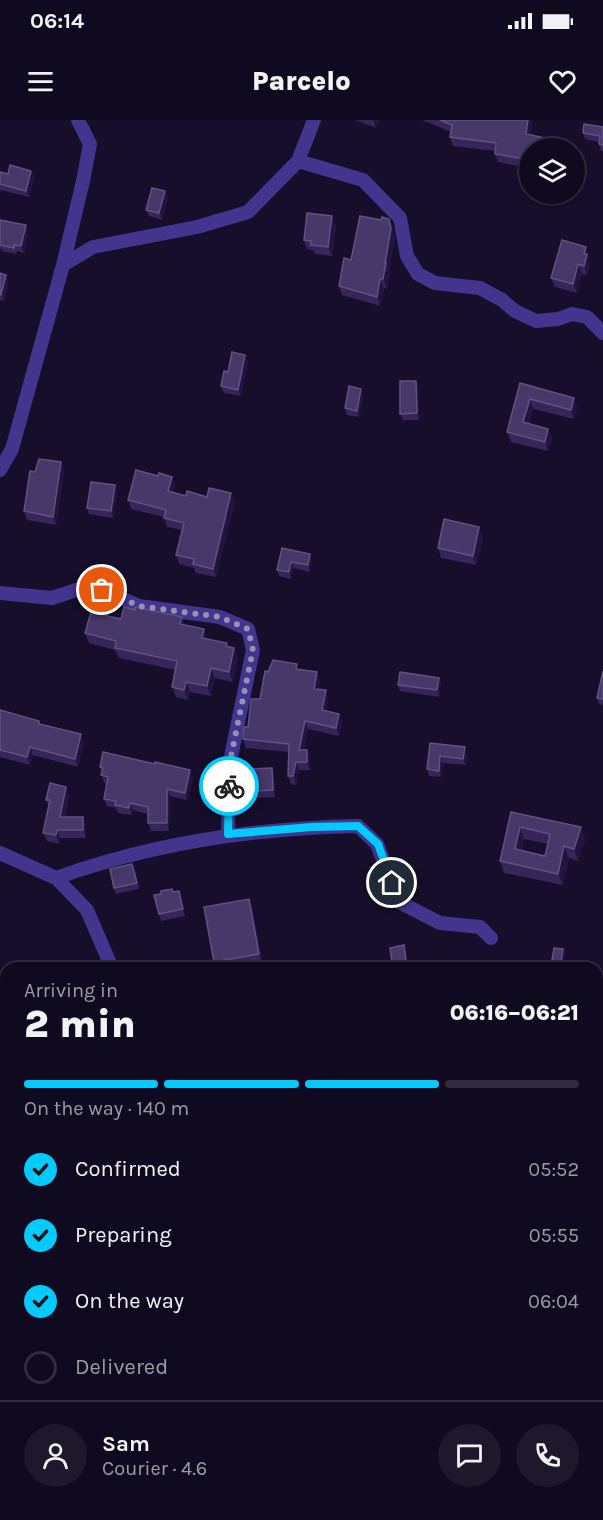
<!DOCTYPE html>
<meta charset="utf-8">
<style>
:root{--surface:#100a20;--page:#1e182d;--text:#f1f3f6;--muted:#9c9aa5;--line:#302b3e;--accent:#02caff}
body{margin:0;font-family:Karla,sans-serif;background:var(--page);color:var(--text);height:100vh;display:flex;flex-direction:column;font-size:22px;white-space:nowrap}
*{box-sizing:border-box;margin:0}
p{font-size:20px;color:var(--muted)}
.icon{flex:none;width:33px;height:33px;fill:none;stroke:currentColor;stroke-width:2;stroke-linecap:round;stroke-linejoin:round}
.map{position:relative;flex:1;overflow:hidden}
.details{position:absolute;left:0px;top:842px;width:603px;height:560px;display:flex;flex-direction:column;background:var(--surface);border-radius:18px 18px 0 0;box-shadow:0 2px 4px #0004,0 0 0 2px var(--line)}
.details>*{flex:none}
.fabs{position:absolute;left:519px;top:18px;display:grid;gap:12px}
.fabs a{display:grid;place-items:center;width:66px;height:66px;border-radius:50%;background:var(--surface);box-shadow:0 2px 4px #0004,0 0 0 2px var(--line);font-size:30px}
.pin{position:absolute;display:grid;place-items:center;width:51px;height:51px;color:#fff;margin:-26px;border:3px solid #fff;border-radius:50%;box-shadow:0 2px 6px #0007}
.courier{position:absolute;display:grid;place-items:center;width:60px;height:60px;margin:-30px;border:4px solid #02caff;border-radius:50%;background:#fff;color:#222;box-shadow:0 2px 8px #0007}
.overview em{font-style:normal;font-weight:800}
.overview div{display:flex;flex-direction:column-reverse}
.overview{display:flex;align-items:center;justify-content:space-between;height:102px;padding:0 24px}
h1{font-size:39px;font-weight:800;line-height:45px}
.bar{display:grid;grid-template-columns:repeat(4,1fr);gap:9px 6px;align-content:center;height:72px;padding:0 24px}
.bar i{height:8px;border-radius:4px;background:var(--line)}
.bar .current{background:var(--accent)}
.bar p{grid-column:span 4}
.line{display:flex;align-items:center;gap:15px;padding:0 24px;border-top:2px solid var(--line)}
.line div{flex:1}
.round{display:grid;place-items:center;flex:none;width:63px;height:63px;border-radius:32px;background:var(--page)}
ol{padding:0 24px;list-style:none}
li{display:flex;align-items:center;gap:18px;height:66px}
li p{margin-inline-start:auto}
li .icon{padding:6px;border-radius:50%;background:var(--accent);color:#111;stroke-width:4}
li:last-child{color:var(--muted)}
li i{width:33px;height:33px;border:3px solid var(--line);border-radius:50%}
.status{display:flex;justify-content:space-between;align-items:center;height:42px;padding:0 30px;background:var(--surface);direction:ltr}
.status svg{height:16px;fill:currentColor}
header{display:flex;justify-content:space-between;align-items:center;height:78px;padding:0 24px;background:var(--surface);font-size:27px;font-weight:800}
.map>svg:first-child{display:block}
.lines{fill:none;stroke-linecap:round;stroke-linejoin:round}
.minor{stroke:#42358d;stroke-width:14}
.wall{fill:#352559;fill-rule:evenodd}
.shaded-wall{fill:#21143e}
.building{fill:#47386a;stroke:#5f5182;stroke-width:1.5;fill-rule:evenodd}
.done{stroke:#9990b4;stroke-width:6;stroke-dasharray:0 10.8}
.route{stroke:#02caff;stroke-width:8}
</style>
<div class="status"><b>06:14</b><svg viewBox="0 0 49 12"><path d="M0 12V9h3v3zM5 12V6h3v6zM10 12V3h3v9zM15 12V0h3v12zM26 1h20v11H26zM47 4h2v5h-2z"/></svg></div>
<header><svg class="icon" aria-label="menu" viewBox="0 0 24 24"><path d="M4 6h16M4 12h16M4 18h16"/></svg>Parcelo<svg class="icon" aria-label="heart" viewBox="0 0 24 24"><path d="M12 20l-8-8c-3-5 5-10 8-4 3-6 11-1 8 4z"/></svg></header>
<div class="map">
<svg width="603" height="1400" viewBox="0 0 603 1400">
<rect width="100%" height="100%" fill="#160e2a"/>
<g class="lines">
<!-- minor -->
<path class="minor" d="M298 41 363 60 400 98 407 136 418 154 435 163 480 168 502 180 515 191 536 201 558 199 572 194 587 197 603 213
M63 145 93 127 197 107 248 92 298 41 314 0
M0 350 12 329 63 145 83 61 90 24 78 0
M0 473 52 478 79 469 102 470 139 486 220 497 248 509 253 530 229 646 228 714
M0 733 56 758 87 790 112 848
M56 758C153 723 255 708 358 706L377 724 399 782 440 803 480 807 491 818
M597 956H603
M0 1067 6 1065
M0 1309 6 1321
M41 1395 43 1400
M240 1395 242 1400
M459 1395 460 1400
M598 1400 603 1382"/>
</g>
<!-- wall -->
<path class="wall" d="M355 0H379L376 8Z
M422 0H531L532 4 530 15 553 27 530 28V48L498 42 495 34V31L453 26 450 17 451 12Z
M603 7V31H601L599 24V22L585 19 583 13Z
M0 52 34 57 29 77 1 70 0 73Z
M168 78 162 100 149 96 146 90Z
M332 96 336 106 332 136 315 134 313 130 307 129 304 120Z
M389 99 393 108 395 118 389 150 390 153 387 169 384 168 380 186 342 175 339 166 351 140 381 100Z
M0 100 26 105 28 112 24 133 17 131 16 134 2 131 0 128Z
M589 136 588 140 590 144 587 155 582 154 577 173 555 167 551 158Z
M0 153 6 155 8 161 4 181 0 180Z
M245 235 248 242 241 276 224 273 221 266 228 252Z
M416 261 418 267 419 300H403L400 294Z
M520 263 577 287 574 299 533 289 529 304 548 309 552 318 548 331 511 322 507 312Z
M363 275 359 297 347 295 345 288Z
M61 342 64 351 56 405 27 400 24 391 35 352Z
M158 356 172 357 175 365 173 372 186 376 207 377 231 373 235 382 216 457 196 453 194 448 179 444 176 435 182 410 167 407 164 397 131 389 128 380Z
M115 365 117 371 113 398 89 394 87 388Z
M479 407 483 417 476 445 441 438 438 428Z
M282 428 310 434 312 440 310 452 293 448 291 459 279 456 277 450Z
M135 490 182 497 185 505 204 509 207 519 234 528 238 538 233 562 215 558 211 576 190 572 188 580 176 577 172 567 176 550 119 538 115 530 89 523 85 513 121 499Z
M299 549 320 561 318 569 326 570 328 579 326 591 339 594 342 602 339 616 308 609 304 630H307L310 638V650H299L296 665 291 664 288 656 289 632 246 628 243 619 260 579 268 552Z
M603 551V585L599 584 597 578Z
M439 558 441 564 439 577 400 571 398 565Z
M0 590 41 604 84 623 78 647 33 635 30 645 0 637Z
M430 623 467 634 466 645 443 643 441 657 429 656 427 649Z
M100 647 193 657 187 680 170 676 169 711H151L148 703V694L133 690 132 695 118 693 116 688 107 686 104 679 107 663H104Z
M272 648 274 655 275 677 255 678 252 671Z
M66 667 69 675 65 697 86 705V718H60L59 724 47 721 43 713 49 687 46 680Z
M511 692 581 707 585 719 578 741 569 738 563 765 504 753 500 741ZM524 719 548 724 545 736 522 731Z
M135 750 139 769 116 774 114 768Z
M179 771 185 796 161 801 159 794 173 772Z
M252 787 262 842 230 848H216L214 842Z
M563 829 565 832 563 845 553 844 552 840Z
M0 1112 6 1123V1172L0 1175Z
M6 1210V1243L2 1245 0 1241V1213Z
M285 1395H302H301L302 1400H287Z"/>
<!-- shaded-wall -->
<path class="shaded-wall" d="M373 0H379L376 8Z
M528 0H531L532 4 529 23 526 14Z
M550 19 553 27V28H549Z
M31 51 34 57 29 77 26 71Z
M165 71 168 78 162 100 159 93Z
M332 96 336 106 332 136 328 127Z
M389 99 393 108 395 118 389 150 390 153 387 169 383 159Z
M26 105 28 112 24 133 21 126Z
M586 127 589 136 588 140 590 144 587 155 584 146V134Z
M578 144 582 154 577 173 573 164Z
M6 155 8 161 4 181 1 175Z
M380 159 384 168 380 186 377 177Z
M245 235 248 242 241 276 238 270Z
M416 261 418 267 419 300 417 293Z
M361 269 363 275 359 297 357 291Z
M574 278 577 287 574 299 571 290Z
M530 279 533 289 527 312 523 302Z
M548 309 552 318 548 331 545 322Z
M61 342 64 351 56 405 53 397Z
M172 357 175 365 171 380 168 371Z
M115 365 117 371 113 398 111 391Z
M231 373 235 382 216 457 213 449Z
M479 407 483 417 476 445 473 436Z
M310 434 312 440 310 452 308 445Z
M291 442 293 448 291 459 289 452Z
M182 497 185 507 180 504Z
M204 509 208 519 202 518Z
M234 528 238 538 233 562 229 552Z
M211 548 215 558 211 576 207 566Z
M317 552 320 561 317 577 314 569Z
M439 558 441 564 439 577 437 570Z
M186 562 190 572 188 580 184 570Z
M326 570 328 579 325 599 322 590Z
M339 594 342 602 339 616 336 608Z
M305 601 308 609 302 638 299 630Z
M81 614 84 623 78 647 75 639Z
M30 627 33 635 30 645 27 637Z
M465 627 467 634 466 645 463 639Z
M307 630 310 638V650L307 642Z
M440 636 443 643 441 657 439 651Z
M296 642 299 650 296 665 293 656Z
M272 648 274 655 275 677 273 670Z
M190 650 193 657 187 680 185 673Z
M66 667 69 675 63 705 60 697Z
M167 669 170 676 169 711 167 703Z
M130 683 133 690 132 695 129 688Z
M83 697 86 705V718L83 710Z
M520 707 524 719 520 741 515 729Z
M581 707 585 719 578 741 574 729Z
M57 710 60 718 59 724 56 715Z
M564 726 569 738 563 765 558 754Z
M249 779 252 787 262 842 259 834Z
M404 825 406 832 409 848H407Z
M563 829 565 832 563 845 561 842Z"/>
<!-- building -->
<path class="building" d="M440 0H528L526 14 550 19 549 28H530V40L495 34 496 23 450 17 452 5Z
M584 4 603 7V25L599 24 600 16 583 13Z
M10 45 31 51 26 71 0 64V52L8 54Z
M152 68 165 71 159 93 146 90Z
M307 93 332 96 328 127 311 125V121L304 120Z
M360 96 381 100 382 97 389 99 391 109 385 143H386L383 159H380L377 177 339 166 344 138 351 140Z
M0 100 26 105 21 126 14 125V128L0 125Z
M562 120 586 127 584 134H587L584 146 578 144 573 164 551 158Z
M0 153 6 155 1 175 0 174Z
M232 232 245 235 238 270 221 266 224 251 228 252Z
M400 261H416L417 293 400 294Z
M520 263 574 278 571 290 530 279 523 302 548 309 545 322 507 312Z
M349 266 361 269 357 291 345 288Z
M39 339 61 342 53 397 24 391 30 351 35 352Z
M136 350 158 356 159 353 172 357 168 371 186 376 187 371 207 377 209 368 231 373 213 449 193 444 194 439 176 435 184 403 164 398 166 390 128 380Z
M91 362 115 365 111 391 87 388Z
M444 399 479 407 473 436 438 428Z
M282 428 310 434 308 445 291 442 289 452 277 450Z
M124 487 135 490V487L182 497 180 504 204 509 202 518 227 523 226 526 234 528 229 552 211 548 207 566 186 562 184 570 172 567 177 541 115 528 116 521 85 513 91 492 121 499Z
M273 540 297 544 296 549 317 552 314 569 326 570 322 590 339 594 336 608 305 601 299 630H307V642H296L293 656H288L289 624 243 619 244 607H248L251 579H260L265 551 268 552Z
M603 551V579L597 578Z
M400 552 439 558 437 570 398 565Z
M0 590 39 601V604L81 614 75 639 30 627 27 637 0 630Z
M430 623 465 627 463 639 440 636 439 651 427 649Z
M103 632 155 644V642L190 650 185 673 167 669V703H148V687L130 683 129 688 115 685 116 681 104 679 108 657 101 655 103 648 100 647Z
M272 648 273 670 252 671 251 649Z
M50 663 66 667 60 697H83V710H57L56 715 43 713 50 680H46Z
M511 692 581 707 574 729 564 726 558 754 500 741ZM520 707 550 714 545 736 515 729Z
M132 744 137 763 114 768 110 749Z
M172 769 173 772 179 771 183 789 159 794 154 775 161 774V771Z
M249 779 259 834 214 842 204 787Z
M404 825 407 848H393L390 828Z
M554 828 563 829 561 842 552 840Z
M0 1112 6 1123V1161L0 1164Z
M603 1185V1197H601Z
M6 1210V1233L0 1236V1213Z
M91 1395H97L99 1400H85L84 1399Z
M285 1395H300L301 1396 287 1400Z
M481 1395H510V1400H481Z"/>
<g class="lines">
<!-- done -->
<path class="done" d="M102 470 139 486 220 497 248 509 253 530 229 646V666"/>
<!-- route -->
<path class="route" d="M229 666 228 714 312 707 358 706 378 724 392 763"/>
</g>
</svg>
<div class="fabs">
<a><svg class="icon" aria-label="layers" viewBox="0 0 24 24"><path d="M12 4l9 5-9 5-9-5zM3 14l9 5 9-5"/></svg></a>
</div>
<div class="pin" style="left:102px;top:470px;background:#ea580c"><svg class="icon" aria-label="bag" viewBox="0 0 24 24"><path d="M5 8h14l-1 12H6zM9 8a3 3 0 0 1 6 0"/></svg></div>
<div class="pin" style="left:392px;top:763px;background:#1f2937"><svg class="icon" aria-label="home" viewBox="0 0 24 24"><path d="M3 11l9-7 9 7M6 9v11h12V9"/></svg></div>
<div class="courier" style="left:229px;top:666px"><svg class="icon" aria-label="bike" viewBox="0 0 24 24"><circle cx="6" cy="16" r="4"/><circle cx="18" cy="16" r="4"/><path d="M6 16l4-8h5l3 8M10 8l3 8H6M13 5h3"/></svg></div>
<section class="details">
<div class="overview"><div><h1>2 min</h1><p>Arriving in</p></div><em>06:16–06:21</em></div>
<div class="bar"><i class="current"></i><i class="current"></i><i class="current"></i><i></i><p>On the way · 140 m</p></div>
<ol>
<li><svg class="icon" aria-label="check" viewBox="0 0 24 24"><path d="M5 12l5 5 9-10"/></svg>Confirmed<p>05:52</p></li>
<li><svg class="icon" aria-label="check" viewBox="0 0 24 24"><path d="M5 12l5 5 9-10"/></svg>Preparing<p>05:55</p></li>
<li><svg class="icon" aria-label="check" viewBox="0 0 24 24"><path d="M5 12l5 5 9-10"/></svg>On the way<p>06:04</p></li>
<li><i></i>Delivered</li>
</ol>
<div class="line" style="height:108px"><a class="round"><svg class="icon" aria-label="person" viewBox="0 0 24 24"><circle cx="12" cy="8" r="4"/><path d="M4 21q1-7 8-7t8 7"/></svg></a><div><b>Sam</b><p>Courier · 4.6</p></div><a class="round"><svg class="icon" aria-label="chat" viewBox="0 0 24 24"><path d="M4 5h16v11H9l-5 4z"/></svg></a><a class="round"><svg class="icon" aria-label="phone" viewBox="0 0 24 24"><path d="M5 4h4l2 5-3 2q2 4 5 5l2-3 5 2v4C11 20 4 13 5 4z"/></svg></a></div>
</section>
</div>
